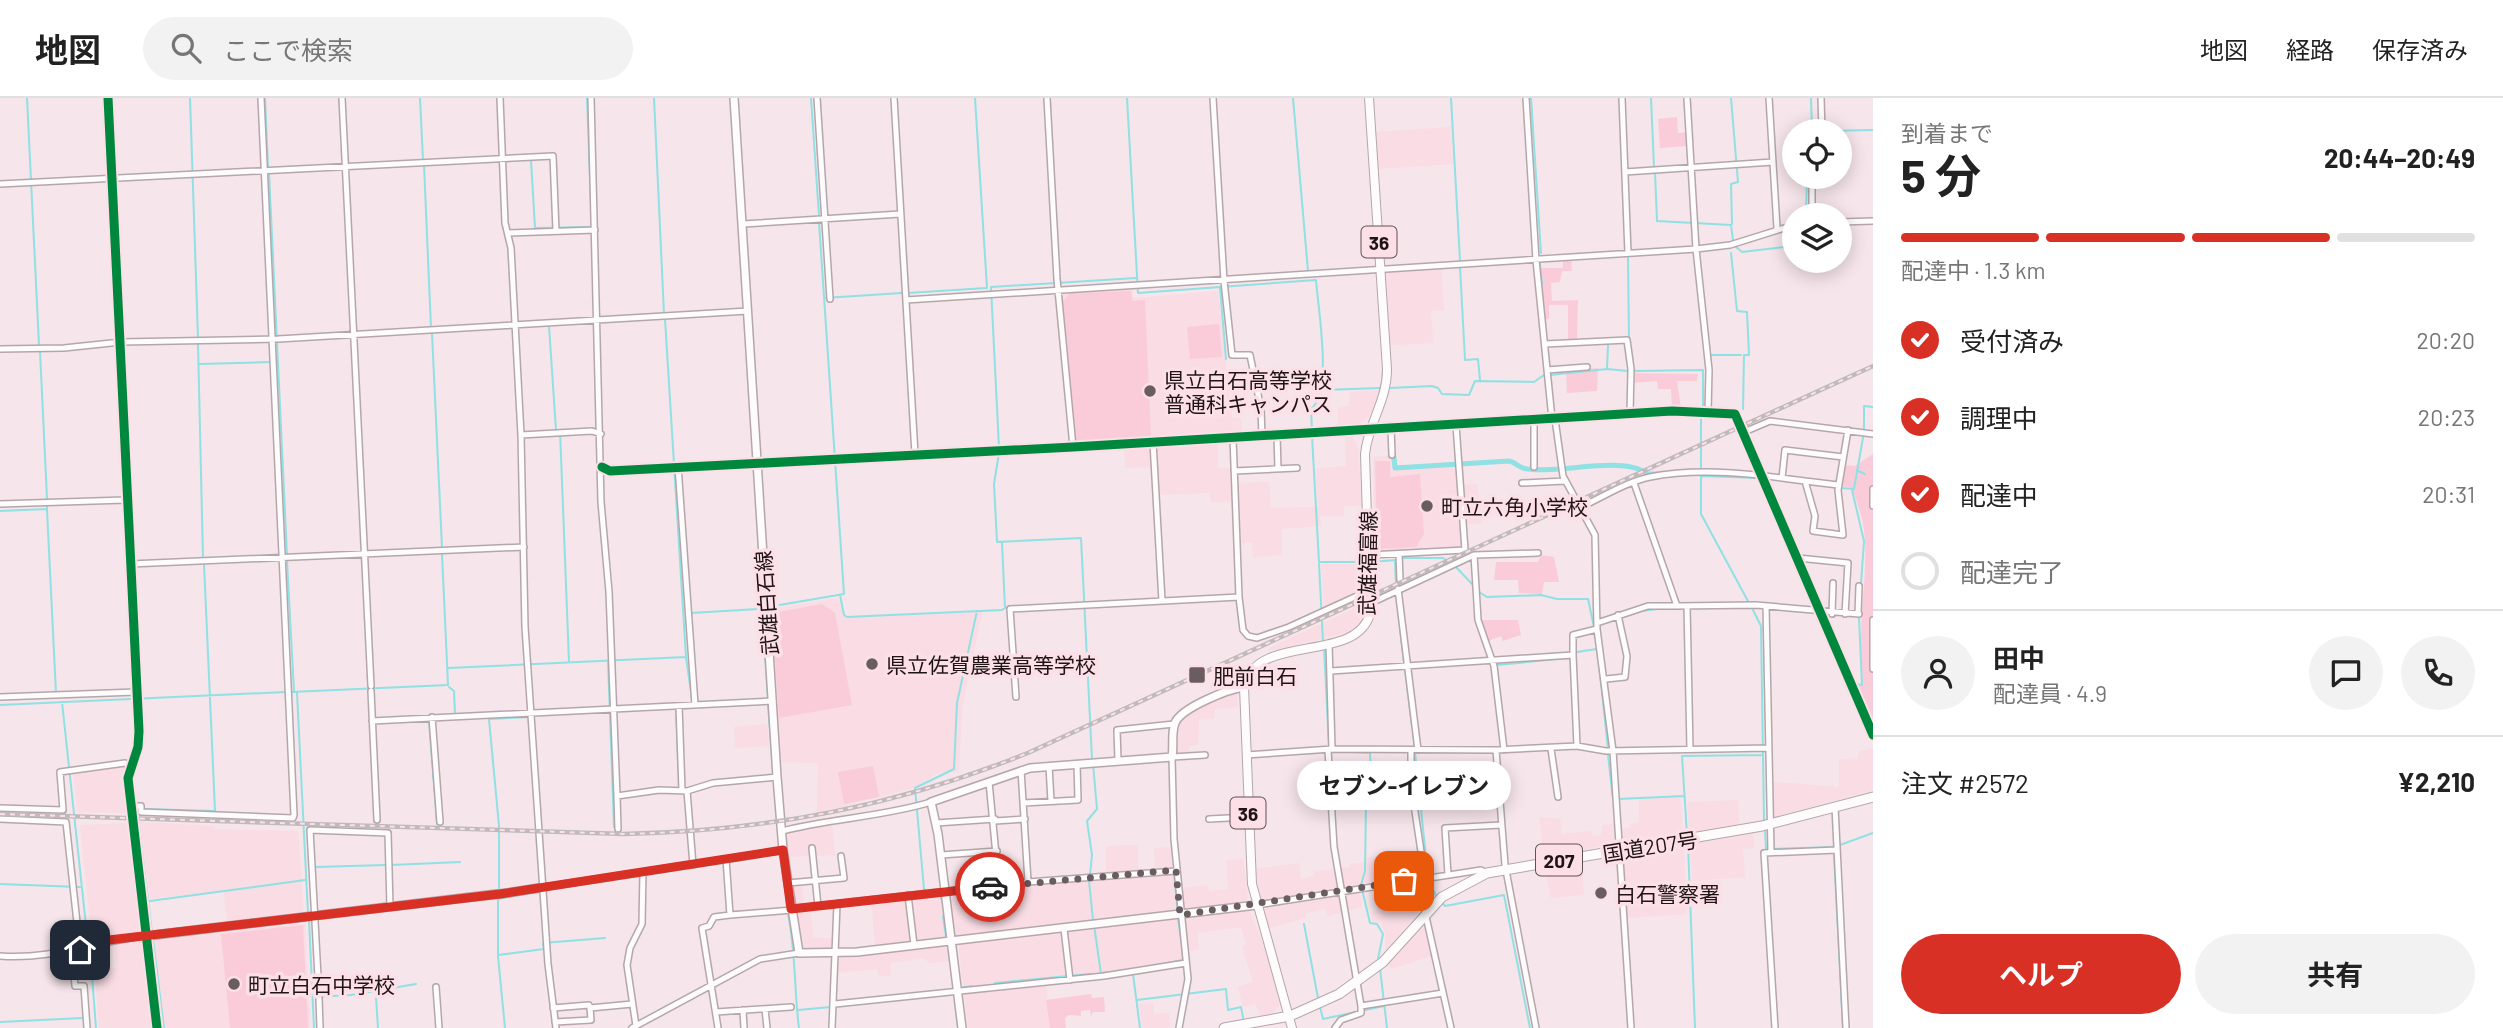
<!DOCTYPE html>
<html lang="ja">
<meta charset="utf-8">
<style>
:root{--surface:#fff;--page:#f2f2f2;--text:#222;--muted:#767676;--line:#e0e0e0;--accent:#d93025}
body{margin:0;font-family:Barlow,"Noto Sans JP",sans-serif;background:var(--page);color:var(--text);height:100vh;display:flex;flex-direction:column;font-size:26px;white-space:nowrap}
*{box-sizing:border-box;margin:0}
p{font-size:23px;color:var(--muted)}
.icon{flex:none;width:38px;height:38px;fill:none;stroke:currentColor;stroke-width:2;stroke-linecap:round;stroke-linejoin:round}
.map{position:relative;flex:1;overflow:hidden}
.details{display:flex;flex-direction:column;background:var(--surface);width:630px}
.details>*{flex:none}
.tools{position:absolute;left:1782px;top:21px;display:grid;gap:14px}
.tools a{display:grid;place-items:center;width:70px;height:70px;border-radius:50%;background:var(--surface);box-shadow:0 4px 18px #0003;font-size:35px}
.pin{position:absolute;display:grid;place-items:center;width:60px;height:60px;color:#fff;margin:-30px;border-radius:14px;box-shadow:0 4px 10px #0006}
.courier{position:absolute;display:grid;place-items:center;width:70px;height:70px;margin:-35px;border:5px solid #d93025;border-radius:50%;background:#fff;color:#222;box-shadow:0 2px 9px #0007}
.bubble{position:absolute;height:49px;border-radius:24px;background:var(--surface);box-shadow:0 4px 18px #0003;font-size:23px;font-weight:700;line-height:49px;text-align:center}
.overview em{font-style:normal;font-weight:700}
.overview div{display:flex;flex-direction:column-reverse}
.overview{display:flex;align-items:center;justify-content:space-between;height:119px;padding:0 28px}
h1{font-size:46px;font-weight:700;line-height:52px}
.bar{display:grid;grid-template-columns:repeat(4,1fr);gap:10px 7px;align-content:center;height:84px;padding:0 28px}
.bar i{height:9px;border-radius:5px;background:var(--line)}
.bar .on{background:var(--accent)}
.bar p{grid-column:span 4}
.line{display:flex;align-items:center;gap:18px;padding:0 28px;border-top:2px solid var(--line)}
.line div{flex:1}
.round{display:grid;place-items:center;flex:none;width:74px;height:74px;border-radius:37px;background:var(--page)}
ol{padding:0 28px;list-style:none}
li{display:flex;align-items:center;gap:21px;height:77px}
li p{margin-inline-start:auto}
li .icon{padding:7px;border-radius:50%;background:var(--accent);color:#fff;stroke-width:4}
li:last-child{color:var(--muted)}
li i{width:38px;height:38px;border:4px solid var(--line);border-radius:50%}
.cta{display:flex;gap:14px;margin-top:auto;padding:14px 28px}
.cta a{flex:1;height:80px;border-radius:42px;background:var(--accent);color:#fff;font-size:28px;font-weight:700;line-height:80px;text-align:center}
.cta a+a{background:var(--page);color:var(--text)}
header{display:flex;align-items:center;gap:42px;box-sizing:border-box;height:98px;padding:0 35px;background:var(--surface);border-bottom:2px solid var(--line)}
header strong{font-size:33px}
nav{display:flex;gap:38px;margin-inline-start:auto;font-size:24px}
.search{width:490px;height:63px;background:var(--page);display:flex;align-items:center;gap:18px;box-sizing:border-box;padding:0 24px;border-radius:38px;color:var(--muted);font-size:26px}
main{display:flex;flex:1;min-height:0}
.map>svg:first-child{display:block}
.built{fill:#f9dce4}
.green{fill:#faccda}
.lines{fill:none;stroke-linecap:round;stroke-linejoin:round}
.stream{stroke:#8fe1e3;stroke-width:2}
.canal{stroke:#8fe1e3;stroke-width:5}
.street-casing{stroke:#b4a7ab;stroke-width:8}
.secondary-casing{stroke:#b4a7ab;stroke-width:10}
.primary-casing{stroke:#b4a7ab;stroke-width:10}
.highway-casing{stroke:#b4a7ab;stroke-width:11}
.street{stroke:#fefbfc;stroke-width:5}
.secondary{stroke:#fefbfc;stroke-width:7}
.primary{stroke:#fefbfc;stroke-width:8}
.highway{stroke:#fefbfc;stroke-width:9}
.rail-casing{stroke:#bfbabc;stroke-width:4.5}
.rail{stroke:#fcdfe7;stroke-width:2;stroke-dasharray:5;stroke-linecap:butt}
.cycleway-casing{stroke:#fcdfe7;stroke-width:13}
.cycleway{stroke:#00873e;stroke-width:9}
.done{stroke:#6a5d61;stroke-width:7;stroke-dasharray:0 12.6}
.route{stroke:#d93025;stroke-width:9}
.poi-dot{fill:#6a5d61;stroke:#fcdfe7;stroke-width:2.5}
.labels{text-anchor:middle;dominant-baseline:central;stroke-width:7;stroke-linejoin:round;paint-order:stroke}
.shield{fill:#fcdfe7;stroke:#615155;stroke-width:2}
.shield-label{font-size:19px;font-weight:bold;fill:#1e1417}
.poi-label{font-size:21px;fill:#1e1417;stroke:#fcdfe7;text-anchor:start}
.street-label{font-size:21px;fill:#1e1417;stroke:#fcdfe7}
</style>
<header>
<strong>地図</strong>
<div class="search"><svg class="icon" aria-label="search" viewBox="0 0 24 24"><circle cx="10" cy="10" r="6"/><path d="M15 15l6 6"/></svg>ここで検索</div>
<nav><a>地図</a><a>経路</a><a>保存済み</a></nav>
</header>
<main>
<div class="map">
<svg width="1873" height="930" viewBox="0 0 1873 930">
<rect width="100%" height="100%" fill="#f6e5ea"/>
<!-- built -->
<path class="built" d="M1451 29 1453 66 1377 71 1375 34Z
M1441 169 1444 212 1431 213 1433 245 1388 247 1384 172Z
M1132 191 1133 200 1218 193 1232 320H1241L1242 335 1074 346 1070 267 1061 196Z
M1381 292 1369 319 1357 327H1338V310L1349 308 1350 294Z
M1345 338H1351L1358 347 1362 408H1344V418H1320L1321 428 1282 431V457L1253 459 1252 444 1236 446 1234 403 1211 404 1210 395 1154 397 1151 369 1125 370 1124 348 1218 343V370H1233L1234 385 1269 384 1271 410 1318 409 1315 371 1346 368Z
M1393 357 1395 371 1458 367 1460 387 1477 386 1482 425 1462 427 1463 451 1378 455 1375 452 1373 359Z
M1321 466H1363L1364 493 1324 510Z
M838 500 845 520 982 514 962 611 959 675 950 673 936 676 914 690 817 715 818 665 779 664 769 511Z
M1364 506 1361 520 1356 529 1347 535 1269 553V550Z
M1237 593 1238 609 1215 611 1214 620 1199 622 1198 647 1189 648V656L1176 657 1178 623 1188 614Z
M767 626 769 648 735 650 734 629Z
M1873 650V692L1766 721V683L1839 689V661L1857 662 1859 654Z
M124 666 128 715 77 714 73 673Z
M1681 698 1683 736 1620 745 1618 731 1630 730V726L1639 725V701Z
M1738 702 1740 735 1753 733 1754 750 1743 751 1745 779 1692 783 1687 704Z
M1539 719 1560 721 1562 736 1591 733 1592 738 1601 737 1602 727 1614 726 1615 746 1544 758Z
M140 724 214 728 215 731 298 733 304 817 228 826 223 793 150 801Z
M129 725 142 832 139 837 109 839 92 845 80 727Z
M832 725 835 757 786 759 787 735Z
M1121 747H1138V773L1155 772 1154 750 1171 749 1177 815 957 840 954 837 950 791 1106 776V749Z
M1684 747 1687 816 1626 820 1622 759Z
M1383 757 1384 763 1397 761 1400 768H1406L1409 781 1261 802 1255 771 1299 765 1301 781 1314 778V774L1350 769V766L1366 764 1367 760Z
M1243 761 1249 805 1182 814 1180 790 1208 787 1209 793 1228 791 1227 762Z
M1582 764 1584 797 1551 800 1545 770Z
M802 785 804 811 811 810 813 839 836 841V853H801L790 786Z
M1404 786 1405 791H1410L1413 805 1429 802 1385 853V835L1380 824 1373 823 1370 814 1385 811 1382 790Z
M941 793 946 841 875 849 871 800Z
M1360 793 1362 809 1328 818 1326 811 1306 815V820L1269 830 1264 812 1267 809Z
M1249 812 1270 861 1281 905 1272 916 1260 918 1256 906 1243 909 1238 889 1253 884 1242 848 1246 846 1241 829 1197 835 1199 852 1187 853 1189 866 1103 880 1046 885 1050 930H968L958 844Z
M1427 822 1434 857 1391 871 1389 866Z
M305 825 310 930H165L154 842Z
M141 842 144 845 155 930H99L95 878 102 877V871L116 870 114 844Z
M946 845 949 863 929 865 924 860 890 865 891 878H879L877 871 838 875V857Z
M1153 904 1154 916 1169 915 1170 930H1142L1139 906Z"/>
<!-- green -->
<path class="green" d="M1677 19 1678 35 1688 34 1689 48 1660 50 1658 21Z
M1571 161 1572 173H1562L1560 184 1551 185 1552 203 1578 202 1577 242 1568 243V207H1549V221L1541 222 1535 170H1563V162Z
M1131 193 1132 203 1145 202 1151 339 1076 344 1063 203 1070 195Z
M1219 226 1222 259 1190 261 1187 229Z
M1598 270 1597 293 1567 295 1566 273Z
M1633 275 1698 276 1697 283H1677L1681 310 1672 311 1671 291H1658L1657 283 1633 285Z
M1873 356V628L1856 587H1863C1856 538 1867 491 1865 442 1864 424 1858 407 1852 390L1841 388 1844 367 1855 368Z
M1375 363H1390V379L1420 376 1424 436 1416 449 1377 451Z
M1541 457 1554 459 1559 484H1544L1542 496 1519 495 1518 482H1494L1496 464H1538Z
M822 506 835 515 852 607 779 620 772 515Z
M1480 522H1518L1521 537 1503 543 1501 538 1486 544Z
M873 668 879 699 844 706 838 674Z
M303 827 308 930H230L221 836Z
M1091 896 1092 900 1104 899 1105 914H1093L1091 918 1090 912 1081 913V918L1069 917 1065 920 1066 930H1050L1046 902Z"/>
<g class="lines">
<!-- stream -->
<path class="stream" d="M27 0 39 247
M190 0 198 240
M265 0 268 69
M420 0 423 62
M587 0 591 107
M654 0 664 216
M811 0 819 118
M975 0 987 190
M1127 0 1138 195 1316 182C1318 210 1333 294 1311 311L1312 332
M1293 0 1308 173
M1451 0 1460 163
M1531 0 1541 155
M1651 0 1654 69
M1731 0 1738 84 1731 86 1732 126
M1811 0 1812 33
M1825 33 1873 32
M531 62 535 130 592 129
M424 67 431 230
M269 74 287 457
M1655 74 1657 123 1731 127 1733 142
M1806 117 1807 79
M1735 148 1742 154 1794 148
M1731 155 1737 213 1747 214 1749 257H1744L1743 311
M1628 158 1629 243
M1540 166 1542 186
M1460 169 1465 262 1478 261 1480 282
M1220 190 1226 261
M908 195 986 190
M824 200 902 195
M549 228 556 332H560L569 564
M432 235 442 450
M198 246 203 461
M40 253 47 401
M1711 257H1741
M200 266 271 264
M1607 271 1608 247
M1633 273 1703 272V312
M1550 277 1607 271 1628 273
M1390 290 1432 288 1438 290 1442 296 1469 297 1475 283 1534 284 1544 277
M1323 292 1380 290
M1701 317V416L1749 505
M1312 338 1319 464H1365
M999 350 991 189 1136 180
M999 355 994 386 997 444 1081 440 1092 661
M1858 373 1865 376
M1702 378 1759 380
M1841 390 1854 391 1864 334V308L1873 309
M1852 392 1864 443 1861 486
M47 412 56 595
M0 413 47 411V407
M1402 460H1443L1451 465
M287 463 294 593
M1395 463 1396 489
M1371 464 1396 462
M1319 466 1323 544
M1455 468 1473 487
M1479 494 1487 499 1541 497 1557 501H1588L1594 529
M1396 495 1404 565
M840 497 844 517 847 519 1002 512 1005 510 1002 445
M768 509 844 496 819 124
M1752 510 1761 528 1764 723
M762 511 768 601
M1642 513 1657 511
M691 515 758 511
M1859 520 1862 587 1855 586 1873 630
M1324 549 1329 649
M686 559 692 601
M1574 559 1577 554 1597 551
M608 563 614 729
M1599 566 1608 651
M1497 567 1568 560
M449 570 686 559 665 221
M1405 571 1412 628
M449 589 454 593 455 616
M291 594 448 587 442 456
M297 595 308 816
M62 604 88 846
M0 607 286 594
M768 607 777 720
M429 623 437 726
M1413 637 1415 649
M1332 653 1370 655 1372 692 1366 704 1365 773 1361 787 1370 825 1377 826 1383 836 1378 861
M1415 654 1428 778
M1608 657 1613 701
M679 688 676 611 692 610
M1618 701 1684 698
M137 711 152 835
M145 711 215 713 204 466
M1765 732 1766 751H1769
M1687 737 1682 658 1762 657
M1688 746 1695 930
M1840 747 1873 735
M1774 751 1835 749
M1834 756 1843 930
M730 764 779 756
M391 767 460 764
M315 769 386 767
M1174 776 1178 815
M647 777 724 765
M1090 777 1092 757 1087 723 1097 711 1093 666
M1089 783 1093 822
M1429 783 1437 800
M785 784 787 810
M0 786 80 789
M546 792 641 778
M499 793V728L489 621 528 619
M927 794 924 791 915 690 954 671 957 605 977 513
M950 796 1019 788
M498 798V858L505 930
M498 801 541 793
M941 801 942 797
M150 803 305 782
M1441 804 1445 808 1504 797 1530 930
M788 816C796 854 794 892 799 930
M943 818 946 839
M1178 821 1183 853
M309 822 314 930
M1304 826 1318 900
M1094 827 1101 876
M153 841 164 930
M90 851 96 930
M949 856 951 866
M498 857 544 851 543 845 605 840
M1147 869 1183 862
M1380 870 1387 930
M1133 876 1140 930
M995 885 1121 873
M959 890 972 888
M313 899 351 897 416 886
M376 899 378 930
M1137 902 1226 891 1228 912 1241 909 1244 924
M955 903 958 930
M1320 909 1323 921 1384 908
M798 912 831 909
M0 924 83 920"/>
<!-- canal -->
<path class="canal" d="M1394 359 1395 370 1509 363C1514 364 1518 368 1523 370 1551 378 1626 356 1647 376H1659"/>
<!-- street casing -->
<g class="street-casing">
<path id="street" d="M342 0 371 588
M500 0 505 125 511 150 521 337 525 529 548 866 556 930
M591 0 601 404 609 494 617 698 659 692 687 693
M817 0 830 201
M894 0 915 356
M1213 0 1224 183 1232 257H1250L1261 311 1262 338
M1526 0 1536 162 1552 321
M1622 0 1628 155
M1687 0 1696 151 1709 272 1708 314
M1769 0 1777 130
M1821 0 1822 33
M1625 74 1773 64
M0 86 553 58 556 133
M1812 117V79
M1839 124 1873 123
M743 126 900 116
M508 135 595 132
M906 202 1696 151 1730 147 1794 127
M1545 246 1627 242 1631 271 1630 315
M0 251 64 250 121 244 278 241 748 213
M1547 272 1587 269
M1555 321 1563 378 1595 437 1597 531 1613 653 1631 930
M1534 322V369
M1391 330 1392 357
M1371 332 1672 313 1735 316 1873 637
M1744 334 1770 323 1873 336
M521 337 592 333 601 336
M1277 337 1278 371
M1233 340 1239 499 1243 532 1248 538 1257 540 1289 529 1370 492
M1153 344 1162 503
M678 368 695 607
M602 369 610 373 1073 349 1057 181 1047 0
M1234 373 1297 370
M1782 380 1785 352 1843 359
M1805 383 1838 387
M1522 385 1565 383
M1634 385 1677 508 1756 507 1859 516
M1873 391V408
M0 406 125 402
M1581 409C1603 399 1626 384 1650 379 1700 369 1755 376 1805 383L1815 418 1813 433 1843 437 1838 392 1848 332
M1399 456 1400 482
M1370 457 1465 452 1456 327
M1474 457 1478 522 1494 568 1504 652
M1798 460 1848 465 1845 516
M130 466 524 449
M1398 491 1418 652
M1371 505 1474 457 1538 455
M1687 508 1690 651
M1766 508 1771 754
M1832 516 1833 485
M1858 516 1859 488
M1873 522V571
M1597 525 1648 508H1676
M1329 546 1332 651
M1573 557V537L1597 531
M1331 573 1573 557 1577 648
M1606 581 1625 579 1627 558 1618 517
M371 593 377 722
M0 599 136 594
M1016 599 1010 511 1239 499
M679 608 682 692
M432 619 440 724
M372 623 773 603
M1551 651 1558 699
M1328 652 1334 749 1361 908V915L1341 922 1335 930
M1411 652V687L1425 780
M1496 652 1505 767 1536 930
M1246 657 1332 651 1496 652 1577 648 1606 653 1769 650
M1118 662 1117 632 1174 626
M1049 668 1051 703
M1021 672 1028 784
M989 684 999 788
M617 698 618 731
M1023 705 1078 702 1077 666
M131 708H141V714L293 720 294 717 261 0
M1835 709 1846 930
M0 710 63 712 60 674 125 665 130 667 138 649 108 0
M0 721 66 724 80 852
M1209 721 1248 719
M995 723 1025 721
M936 725 995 721
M782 733C832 720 882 719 931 704
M812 750 818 808
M941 757 997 753
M693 767 687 693 713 685 777 679
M1448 777 1445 730 1501 727
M788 785 844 780 841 758
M545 789 783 752
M908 797 914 847
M1257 807 1481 772 1487 775
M791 811 1028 784 1176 773
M1425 814 1451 930
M730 817 792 812
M1064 831 1070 882
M72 854 75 888H84L87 930
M0 858C52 862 96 843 146 838
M436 889 439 930
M319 897 310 732 388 735 390 809
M319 900 320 930
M835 906 1104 878 1186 865
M1361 908 1443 895
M553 910 589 907 590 910
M765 911 767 930
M743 912 744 930
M716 914 791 909
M555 924 591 922 590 910 632 906
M636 928 627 867 630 850 642 826 643 774
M632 930 760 861 799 855
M718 930 702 830 709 828 714 819 730 817 726 761
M832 930 837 806
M1179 930 1188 881 1174 741 1172 659 1205 657
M1775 930 1764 755 1837 752"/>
</g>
<!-- secondary casing -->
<g class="secondary-casing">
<path id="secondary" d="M734 0 777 679 783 752 799 855 857 854 1257 807
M1073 349 1371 332
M130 667 128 680 132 721 157 930
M500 796 545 789
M146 838 497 796
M962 930 938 736 931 704 1030 670 1172 659C1174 648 1171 635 1175 625 1181 610 1228 591 1244 589"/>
</g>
<!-- primary casing -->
<g class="primary-casing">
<path id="primary" d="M1292 930 1252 786 1244 589C1257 533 1355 567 1370 516L1365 356C1368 325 1387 304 1387 271L1369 0"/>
</g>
<!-- highway casing -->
<g class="highway-casing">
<path id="highway" d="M1224 930 1290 918 1339 896 1383 864 1442 799 1487 775 1762 728 1873 699"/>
</g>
<!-- street -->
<use href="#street" class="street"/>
<!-- secondary -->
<use href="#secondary" class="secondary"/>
<!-- primary -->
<use href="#primary" class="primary"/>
<!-- highway -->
<use href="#highway" class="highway"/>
<!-- rail casing -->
<g class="rail-casing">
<path id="rail" d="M0 716 624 736C767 733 898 708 1030 654L1873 268"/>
</g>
<!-- rail -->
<use href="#rail" class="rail"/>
<!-- cycleway casing -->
<g class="cycleway-casing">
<path id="cycleway" d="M108 0 139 633 138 649 128 680 157 930
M602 369 610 373 1073 349 1672 313 1735 316 1873 637"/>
</g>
<!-- cycleway -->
<use href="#cycleway" class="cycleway"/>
</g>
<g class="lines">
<!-- done -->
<path class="done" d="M990 789 1176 772 1180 817 1404 783"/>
<!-- route -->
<path class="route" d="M80 852 109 842 500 796 783 752 791 811 990 789"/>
</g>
<!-- markers -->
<g class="poi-dot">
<circle cx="1150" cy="293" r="7"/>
<circle cx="1427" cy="408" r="7"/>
<circle cx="872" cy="566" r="7"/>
<rect x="1188" y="568" width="18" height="18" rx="3.5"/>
<circle cx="1601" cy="795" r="7"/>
<circle cx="234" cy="886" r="7"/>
</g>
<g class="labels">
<!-- shield labels -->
<g class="shield">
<rect x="1361.5" y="128.5" width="35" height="31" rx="5"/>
<rect x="1230.5" y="699.5" width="35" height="31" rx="5"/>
<rect x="1536" y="746.5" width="46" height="31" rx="5"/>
</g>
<g class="shield-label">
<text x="1379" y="144">36</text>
<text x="1248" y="715">36</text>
<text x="1559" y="762">207</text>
</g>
<!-- poi labels -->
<g class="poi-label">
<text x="1164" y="281">県立白石高等学校<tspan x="1164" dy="24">普通科キャンパス</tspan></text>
<text x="1441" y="408">町立六角小学校</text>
<text x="886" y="566">県立佐賀農業高等学校</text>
<text x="1213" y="577">肥前白石</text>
<text x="1615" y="795">白石警察署</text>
<text x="248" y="886">町立白石中学校</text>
</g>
<!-- street labels -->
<g class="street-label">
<text transform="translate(1367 465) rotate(-89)">武雄福富線</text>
<text transform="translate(766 505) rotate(-94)">武雄白石線</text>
<text transform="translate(1650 748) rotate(-9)">国道207号</text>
</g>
</g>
</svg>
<div class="tools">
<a><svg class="icon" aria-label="locate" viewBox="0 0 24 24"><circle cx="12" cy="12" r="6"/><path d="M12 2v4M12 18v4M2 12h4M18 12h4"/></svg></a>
<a><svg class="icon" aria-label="layers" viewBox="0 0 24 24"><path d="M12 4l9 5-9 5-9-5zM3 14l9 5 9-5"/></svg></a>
</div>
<div class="pin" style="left:1404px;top:783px;background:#ea580c"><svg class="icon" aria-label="bag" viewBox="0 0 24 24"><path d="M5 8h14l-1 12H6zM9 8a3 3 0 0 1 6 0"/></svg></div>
<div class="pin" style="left:80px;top:852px;background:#1f2937"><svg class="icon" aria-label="home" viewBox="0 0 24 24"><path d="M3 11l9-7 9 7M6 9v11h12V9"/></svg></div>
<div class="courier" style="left:990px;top:789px"><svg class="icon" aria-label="car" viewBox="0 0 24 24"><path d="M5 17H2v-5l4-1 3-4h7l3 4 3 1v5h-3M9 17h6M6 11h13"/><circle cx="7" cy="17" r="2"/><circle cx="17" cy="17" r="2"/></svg></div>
<div class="bubble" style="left:1297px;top:663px;width:214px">セブン-イレブン</div>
</div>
<section class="details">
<div class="overview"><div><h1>5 分</h1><p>到着まで</p></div><em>20:44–20:49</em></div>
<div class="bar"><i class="on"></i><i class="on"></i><i class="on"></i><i></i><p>配達中 · 1.3 km</p></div>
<ol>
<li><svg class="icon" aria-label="check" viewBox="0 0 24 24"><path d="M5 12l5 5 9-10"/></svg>受付済み<p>20:20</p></li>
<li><svg class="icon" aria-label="check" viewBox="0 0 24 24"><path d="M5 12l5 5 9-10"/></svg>調理中<p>20:23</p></li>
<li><svg class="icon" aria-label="check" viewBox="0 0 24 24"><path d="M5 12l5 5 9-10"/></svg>配達中<p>20:31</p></li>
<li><i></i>配達完了</li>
</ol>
<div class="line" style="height:126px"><a class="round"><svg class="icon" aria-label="person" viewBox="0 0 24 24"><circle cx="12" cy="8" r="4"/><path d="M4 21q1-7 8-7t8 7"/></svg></a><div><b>田中</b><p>配達員 · 4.9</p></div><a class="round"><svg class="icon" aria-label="chat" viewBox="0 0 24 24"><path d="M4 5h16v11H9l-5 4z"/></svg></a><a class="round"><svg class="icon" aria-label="phone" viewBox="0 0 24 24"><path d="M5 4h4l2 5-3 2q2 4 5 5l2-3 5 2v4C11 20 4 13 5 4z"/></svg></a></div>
<div class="line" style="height:91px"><div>注文 #2572</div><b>¥2,210</b></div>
<div class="cta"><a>ヘルプ</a><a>共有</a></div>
</section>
</main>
